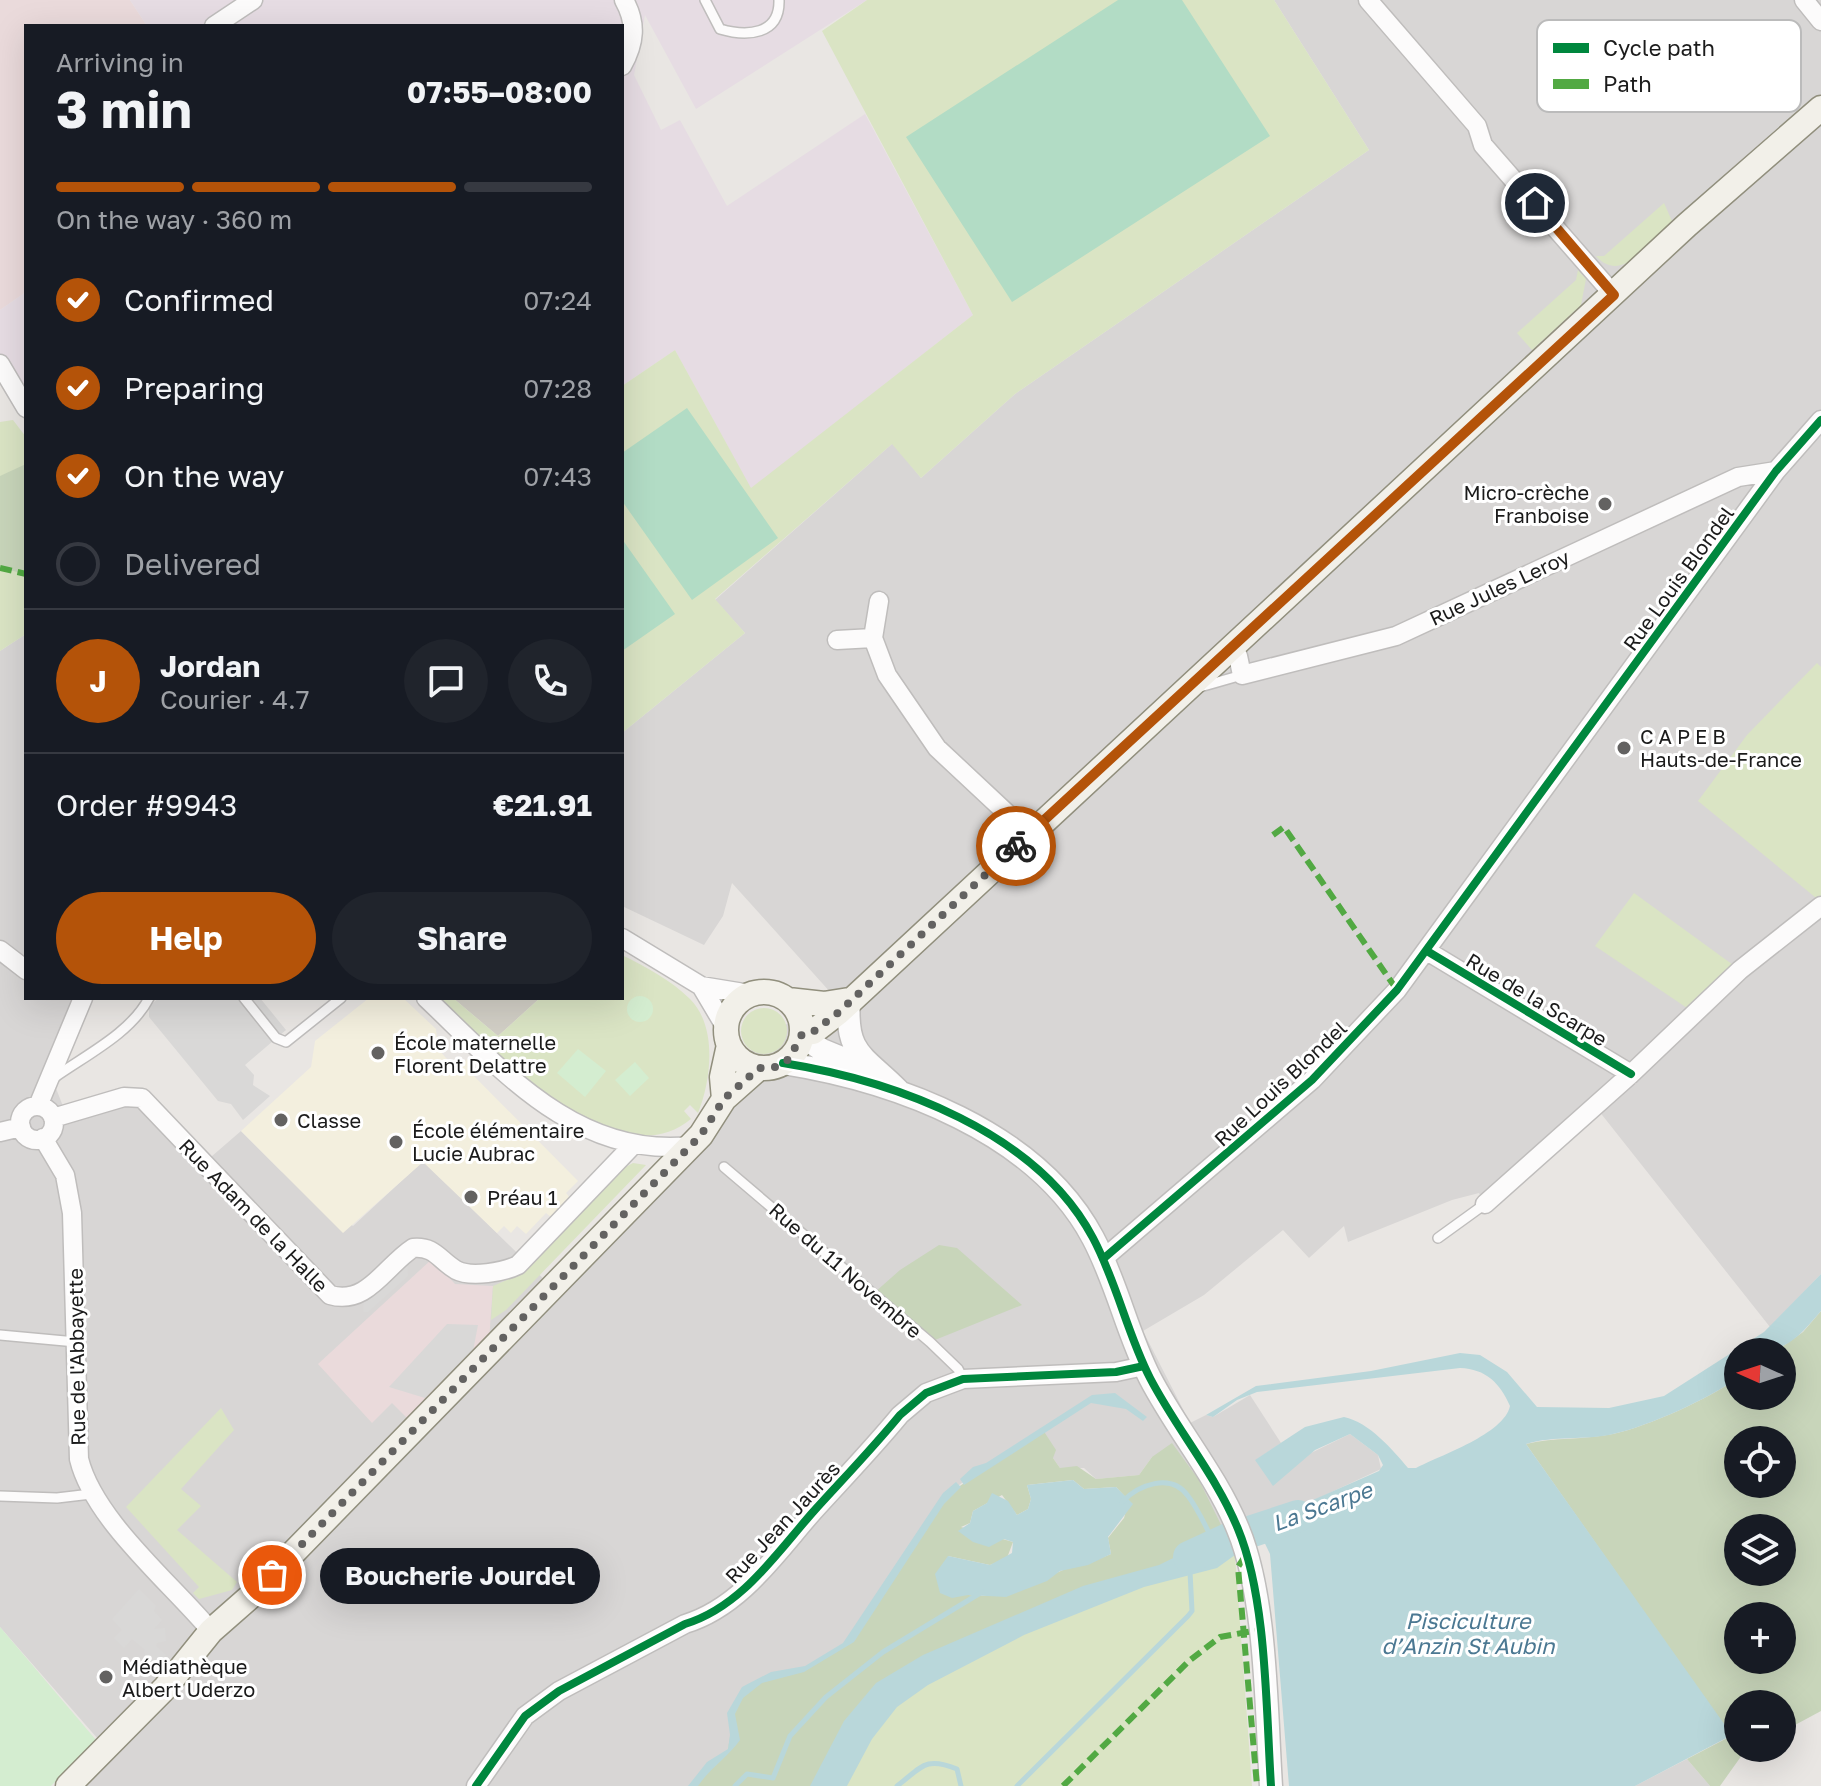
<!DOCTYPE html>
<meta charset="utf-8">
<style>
:root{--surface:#171b24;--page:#20242c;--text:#f1f3f6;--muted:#9ea1a6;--line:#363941;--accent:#b45309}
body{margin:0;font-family:"Golos Text",sans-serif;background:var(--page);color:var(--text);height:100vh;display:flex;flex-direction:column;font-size:30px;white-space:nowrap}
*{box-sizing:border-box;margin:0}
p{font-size:26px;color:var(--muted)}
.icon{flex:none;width:44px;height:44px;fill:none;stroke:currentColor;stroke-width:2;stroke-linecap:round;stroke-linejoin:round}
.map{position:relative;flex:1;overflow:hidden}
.sheet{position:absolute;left:24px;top:24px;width:600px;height:976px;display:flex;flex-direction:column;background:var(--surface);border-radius:0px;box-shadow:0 8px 32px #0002}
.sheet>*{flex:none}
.needle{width:52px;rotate:273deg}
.controls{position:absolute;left:1724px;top:1338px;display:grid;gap:16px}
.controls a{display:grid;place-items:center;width:72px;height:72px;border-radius:50%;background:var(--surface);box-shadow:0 8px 32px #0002;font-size:40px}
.pin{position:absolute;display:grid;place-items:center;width:68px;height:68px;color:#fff;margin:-34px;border:4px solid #fff;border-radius:50%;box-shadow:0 2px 8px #0007}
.courier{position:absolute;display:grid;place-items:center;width:80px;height:80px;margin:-40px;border:6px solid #b45309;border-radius:50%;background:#fff;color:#222;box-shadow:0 2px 10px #0007}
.bubble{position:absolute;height:56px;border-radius:28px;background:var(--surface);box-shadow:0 8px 32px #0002;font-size:26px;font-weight:700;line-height:56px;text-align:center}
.summary em{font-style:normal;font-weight:700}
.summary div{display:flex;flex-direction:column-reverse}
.summary{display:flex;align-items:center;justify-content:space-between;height:136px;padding:0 32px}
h1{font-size:52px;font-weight:700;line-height:60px}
.bar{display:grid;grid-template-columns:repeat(4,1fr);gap:12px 8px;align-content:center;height:96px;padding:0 32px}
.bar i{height:10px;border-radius:6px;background:var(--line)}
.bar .current{background:var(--accent)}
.bar p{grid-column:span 4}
.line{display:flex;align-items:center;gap:20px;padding:0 32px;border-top:2px solid var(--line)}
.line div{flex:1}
.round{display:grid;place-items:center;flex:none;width:84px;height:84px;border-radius:42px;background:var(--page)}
ol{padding:0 32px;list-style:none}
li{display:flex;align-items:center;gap:24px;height:88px}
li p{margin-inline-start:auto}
li .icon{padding:8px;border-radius:50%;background:var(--accent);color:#fff;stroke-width:4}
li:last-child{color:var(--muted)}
li i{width:44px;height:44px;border:4px solid var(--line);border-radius:50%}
.action{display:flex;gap:16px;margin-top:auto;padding:16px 32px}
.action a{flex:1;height:92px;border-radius:48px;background:var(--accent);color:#fff;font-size:32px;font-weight:700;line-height:92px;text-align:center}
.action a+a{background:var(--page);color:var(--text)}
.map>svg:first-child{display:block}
.residential{fill:#d8d6d5}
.commercial{fill:#eadadb}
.industrial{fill:#e6dce3}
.education{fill:#f3efde}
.construction{fill:#d2cfc6}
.grass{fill:#dae4c4}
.forest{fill:#c8d5ba;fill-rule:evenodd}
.park{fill:#d4edd0}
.pitch{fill:#b2dcc5}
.parking{fill:#d9d8d7}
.water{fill:#b9d7da}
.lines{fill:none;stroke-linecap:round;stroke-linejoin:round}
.stream{stroke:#b9d7da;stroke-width:5}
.river{stroke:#b9d7da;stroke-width:32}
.service-casing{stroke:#bfbdbc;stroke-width:12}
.minor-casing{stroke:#bfbdbc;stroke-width:21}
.tertiary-casing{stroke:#bfbdbc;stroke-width:25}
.secondary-casing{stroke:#918f7d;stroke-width:27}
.service{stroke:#fcfbfb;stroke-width:9}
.minor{stroke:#fcfbfb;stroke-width:18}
.tertiary{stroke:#fcfbfb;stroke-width:22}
.secondary{stroke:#f2f0e9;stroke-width:24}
.quiet{stroke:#52a943;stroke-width:6;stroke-dasharray:12 6;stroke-linecap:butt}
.cycleway-casing{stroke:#fff;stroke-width:13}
.cycleway{stroke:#00873e;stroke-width:8}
.done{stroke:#636261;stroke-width:8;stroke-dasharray:0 14.4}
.route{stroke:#b45309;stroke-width:10}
.poi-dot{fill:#636261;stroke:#fff;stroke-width:3}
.labels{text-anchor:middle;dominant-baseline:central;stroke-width:6;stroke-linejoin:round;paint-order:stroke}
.poi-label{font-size:20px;fill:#1b1b1b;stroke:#fff;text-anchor:start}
.street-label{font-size:20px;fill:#1b1b1b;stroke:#fff}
.water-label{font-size:22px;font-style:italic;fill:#4b7892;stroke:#fff}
.key{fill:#fff;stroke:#bbb;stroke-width:2}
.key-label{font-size:22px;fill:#1b1b1b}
</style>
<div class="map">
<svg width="1821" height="1786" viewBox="0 0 1821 1786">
<rect width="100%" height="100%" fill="#e9e6e3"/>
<!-- residential -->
<path class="residential" d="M1274 0H1821V1274L1770 1327 1595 1106 1485 1204 1479 1193 1452 1200 1348 1242 1344 1226 1309 1258 1283 1230 1204 1295 1143 1331 1190 1423 1206 1415 1213 1417 1250 1395 1281 1443 1256 1460 1311 1453 1350 1434 1378 1455 1381 1469 1295 1509 1274 1515 1257 1525 1258 1530 1228 1539 1222 1528 1152 1457 1139 1475 1096 1479 1084 1468H1060L1053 1458 976 1472 945 1496 847 1644 733 1729 728 1749 693 1786H68L105 1747 0 1627V651L26 634V998H83L52 1078 66 1114 142 1098 204 1163 241 1131 281 1171 353 1226 423 1161 553 1288 701 1135 764 1030 815 1017 831 993 732 883 723 916 704 945 622 906V733L745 633 715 600 893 443 921 478 1015 394 1369 150Z
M1687 1759 1710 1786H1635Z"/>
<!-- commercial -->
<path class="commercial" d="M0 0H130L147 26H26V292L0 310Z
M432 1259 455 1284 493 1286 489 1341 411 1422 392 1403 372 1423 318 1364Z"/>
<!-- industrial -->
<path class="industrial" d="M130 0H867L696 109 645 15 634 75 661 130 680 120 727 206 865 114 973 315 751 489 675 350 622 386V26H147Z
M26 292V408L0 364V310Z"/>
<!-- education -->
<path class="education" d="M369 998H403L436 1029 438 1049 446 1058 459 1070 467 1059 473 1066 469 1071 578 1181 566 1193 570 1198 551 1217 546 1213 526 1234 517 1226 511 1233 504 1226 497 1233 423 1162 343 1233 241 1131 311 1067 315 1041Z"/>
<!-- construction -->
<path class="construction" d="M453 998H540L498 1036Z"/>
<!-- grass -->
<path class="grass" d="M867 0H1274L1369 150 1015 394 921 478 892 444 715 599 745 633 622 733V386L675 350 751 488 973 315 822 31Z
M1664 203 1672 221C1652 240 1622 286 1596 256H1604Z
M1578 270 1586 279 1581 305 1532 350 1517 333 1576 280Z
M13 420 26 437V634L0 651V422Z
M1817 663 1821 667V902L1698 801 1747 735Z
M1634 893 1740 970 1696 1014 1595 946Z
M622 955C646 967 671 980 690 999 718 1027 711 1081 698 1113L690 1105 684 1111 691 1119C614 1183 491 1047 439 998H453L498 1036 540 998H622Z
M741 1031a23 23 0 1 1 46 0a23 23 0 1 1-46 0Z
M633 1163 646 1165 506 1310 491 1320 493 1286 522 1273 622 1169Z
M221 1408 234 1430 181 1489 201 1506 177 1530 237 1582 232 1590 199 1599 193 1593 199 1587 126 1507Z
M1228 1539 1235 1555 1252 1786H828L897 1687Z"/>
<!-- forest -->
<path class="forest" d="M26 464V574L0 568V476Z
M939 1245 957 1248 1022 1305 930 1342 874 1293 900 1270Z
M1821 1311V1711L1782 1732V1704H1738V1748H1747L1720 1786H1710L1687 1759 1731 1736 1526 1444C1555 1437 1584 1440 1613 1434 1649 1426 1708 1399 1738 1378V1396H1782V1352H1775L1803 1332ZM1738 1440H1782V1484H1738ZM1738 1528H1782V1572H1738ZM1738 1616H1782V1660H1738Z
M1043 1430 1056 1450 1053 1458 1060 1468 1077 1466 1096 1479 1139 1475 1152 1457 1172 1443 1199 1480 1228 1539 897 1686 828 1786H693L728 1749 735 1706 758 1681 802 1670 847 1644 945 1496ZM1073 1480 1084 1489 1116 1487 1129 1501 1124 1518 1108 1538 1111 1554C1095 1561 1079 1563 1063 1570 1021 1588 1017 1599 968 1595L948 1556 990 1565 1007 1558 1013 1542 961 1527 970 1523 973 1511 1002 1495 1017 1515 1028 1509 1031 1499 1027 1485Z"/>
<!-- park -->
<path class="park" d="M627 1009a13 13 0 1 1 26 0a13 13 0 1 1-26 0Z
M578 1049 606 1071 585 1097 557 1073Z
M635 1062 649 1078 630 1096 615 1080Z
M0 1627 96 1740 51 1786H0Z"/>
<!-- pitch -->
<path class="pitch" d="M1118 0H1182L1270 136 1012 302 906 137Z
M687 408 778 538 692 600 622 501V453Z
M622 539 675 614 622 651Z"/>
<!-- parking -->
<path class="parking" d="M159 998H260L286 1030 245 1065 254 1075 253 1085 270 1096 243 1120 231 1104 218 1101 149 1017V1006Z
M407 1252 408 1276 368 1312H363L364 1291Z
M447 1324 478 1325 473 1351 425 1398 389 1387Z
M139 1589 156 1606 154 1611 162 1620 154 1629 165 1628 166 1641 157 1643 156 1646 166 1655 154 1666 145 1659 144 1649 132 1639 124 1648 114 1638 122 1630 112 1619Z"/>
<!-- water -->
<path class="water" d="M1821 1274V1311C1791 1346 1784 1352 1738 1352V1378C1708 1399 1649 1426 1613 1434 1584 1441 1555 1435 1526 1444L1732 1735 1635 1786H1289L1270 1554 1256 1525 1379 1471 1383 1465 1378 1455 1350 1434 1315 1450 1273 1486 1255 1460 1305 1427 1344 1417C1369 1422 1393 1450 1408 1468H1416C1441 1455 1504 1434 1510 1406 1500 1383 1486 1369 1460 1368L1257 1392 1237 1400 1213 1417 1206 1415 1256 1386 1371 1371 1460 1353 1480 1355 1507 1372 1537 1407 1609 1408 1664 1396 1764 1332Z
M1115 1393 1147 1417 1143 1421 1126 1409 1091 1403 964 1485 960 1479 973 1467 986 1463 1092 1395Z
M1073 1480 1084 1489 1116 1487 1133 1504 1108 1537 1111 1554 1088 1565 1060 1571 1047 1581 1006 1597 968 1595 952 1598 940 1593 935 1574 948 1556 990 1565 1012 1553 1013 1542 1004 1539 989 1547 973 1542 958 1531 970 1523 973 1511 987 1503 992 1493 1008 1501 1017 1515 1028 1509 1031 1499 1027 1485Z
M956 1482 961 1487 944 1504 854 1642 804 1672 762 1683 743 1698 735 1714 740 1740C728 1757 710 1768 698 1786H688L707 1762 728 1749 730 1735 727 1713 742 1687 771 1672 805 1666 843 1643 943 1493Z
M1222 1528 1235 1555 1217 1568 1144 1587 1024 1635 928 1685 897 1707 872 1739 847 1786H810L844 1721 876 1683 923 1655 1083 1586 1159 1565 1220 1535Z"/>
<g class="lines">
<!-- stream -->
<path class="stream" d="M1122 1502C1138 1485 1171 1472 1188 1496 1199 1510 1207 1530 1216 1546
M735 1786 747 1774 773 1778 790 1736 826 1697 883 1652 982 1592
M897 1786C922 1767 925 1756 957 1769L961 1786
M1017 1786 1188 1616 1192 1611 1190 1572"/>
<!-- river -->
<path class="river" d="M1189 1557 1228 1539 1298 1516"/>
<!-- service casing -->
<g class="service-casing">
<path id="service" d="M705 0 720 29C747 37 780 35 779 0
M1200 687 1242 675
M244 998 276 1038 286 1042 341 998
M55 1077C86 1055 131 1033 149 998
M724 1167 930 1342 958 1369 963 1379
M1438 1238 1485 1204
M0 1335 76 1342
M0 1496 57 1498 91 1494"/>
</g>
<!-- minor casing -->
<g class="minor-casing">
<path id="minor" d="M1368 0 1477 126 1483 145 1614 295
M1804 0 1821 21
M214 26 253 0
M622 66C635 43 637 23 624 0
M0 364 26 408
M873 638 879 601
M837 640 873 638 887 675 937 748 1029 834
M1231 648 1238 656 1242 675 1396 636 1738 477 1776 471
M622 938 701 986 750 994
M0 950 26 970
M1427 951 1631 1074
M701 986 726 1028
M426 998C501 1069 576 1158 690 1146
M38 1106 83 998
M20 1123a17 17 0 1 1 34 0a17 17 0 1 1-34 0Z
M53 1118 124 1097 142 1098 330 1295C367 1306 385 1266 413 1248 435 1246 439 1260 456 1270 471 1278 504 1272 518 1265L633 1145
M0 1132 21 1127
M43 1138 65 1175 72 1213 79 1459C94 1520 170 1582 211 1631
M1485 1204 1631 1074 1740 970 1821 906
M1103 1259 1312 1080 1397 990 1776 471 1821 420
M476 1786 525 1716 559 1691 685 1624C741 1607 776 1554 813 1512 842 1480 872 1449 900 1415L926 1393 963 1379 1116 1372 1144 1366"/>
</g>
<!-- tertiary casing -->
<g class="tertiary-casing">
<path id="tertiary" d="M849 1000C845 1054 863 1055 898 1090
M802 1036 822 1050 873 1071
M783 1063C896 1081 1037 1132 1093 1238 1117 1283 1127 1333 1150 1378 1177 1430 1216 1475 1238 1529 1267 1599 1266 1710 1271 1786"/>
</g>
<!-- secondary casing -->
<g class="secondary-casing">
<path id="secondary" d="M726 1030a38 38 0 1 1 76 0a38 38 0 1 1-76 0Z
M788 1000 824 1004 849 1000
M802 1034 813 1032 839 1012 1687 225 1821 108
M724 1099 722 1077 729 1045
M68 1786 165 1688 211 1631 252 1595 701 1135 724 1099 759 1068"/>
</g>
<!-- service -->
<use href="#service" class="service"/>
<!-- minor -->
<use href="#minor" class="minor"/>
<!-- tertiary -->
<use href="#tertiary" class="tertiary"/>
<!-- secondary -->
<use href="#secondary" class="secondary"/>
<!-- quiet -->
<path class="quiet" d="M0 568 26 574
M1273 835 1284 827 1397 990
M1245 1556 1238 1567 1257 1786
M1063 1786 1189 1661 1220 1637 1258 1630"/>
<!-- cycleway casing -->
<g class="cycleway-casing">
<path id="cycleway" d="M1427 951 1631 1074
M783 1063C896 1081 1037 1132 1093 1238 1117 1283 1127 1333 1150 1378 1177 1430 1216 1475 1238 1529 1267 1599 1266 1710 1271 1786
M1103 1259 1312 1080 1397 990 1776 471 1821 420
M476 1786 525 1716 559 1691 685 1624C741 1607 776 1554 813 1512 842 1480 872 1449 900 1415L926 1393 963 1379 1116 1372 1144 1366"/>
</g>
<!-- cycleway -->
<use href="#cycleway" class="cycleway"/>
</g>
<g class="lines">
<!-- done -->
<path class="done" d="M272 1575 701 1135 724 1099 759 1068 776 1067 789 1059 802 1034 813 1032 839 1012 1016 846"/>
<!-- route -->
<path class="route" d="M1016 846 1614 295 1535 203"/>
</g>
<!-- markers -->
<g class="poi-dot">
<circle cx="1605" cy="504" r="8"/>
<circle cx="1624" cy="748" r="8"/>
<circle cx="378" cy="1053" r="8"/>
<circle cx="281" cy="1120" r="8"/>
<circle cx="396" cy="1142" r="8"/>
<circle cx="471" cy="1197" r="8"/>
<circle cx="106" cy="1677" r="8"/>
</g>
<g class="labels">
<!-- poi labels -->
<g class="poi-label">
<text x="1589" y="492" text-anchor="end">Micro-crèche<tspan x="1589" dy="23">Franboise</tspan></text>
<text x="1640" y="736">C A P E B<tspan x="1640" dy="23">Hauts-de-France</tspan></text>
<text x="394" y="1042">École maternelle<tspan x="394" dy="23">Florent Delattre</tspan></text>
<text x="297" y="1120">Classe</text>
<text x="412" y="1130">École élémentaire<tspan x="412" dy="23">Lucie Aubrac</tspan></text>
<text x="487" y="1197">Préau 1</text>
<text x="122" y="1666">Médiathèque<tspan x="122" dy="23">Albert Uderzo</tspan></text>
</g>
<!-- street labels -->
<g class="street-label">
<text transform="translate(1678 578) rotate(-54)">Rue Louis Blondel</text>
<text transform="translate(1499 587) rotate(-25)">Rue Jules Leroy</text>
<text transform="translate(1537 999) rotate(31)">Rue de la Scarpe</text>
<text transform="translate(1280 1083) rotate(-43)">Rue Louis Blondel</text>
<text transform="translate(254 1215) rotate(46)">Rue Adam de la Halle</text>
<text transform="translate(846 1270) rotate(41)">Rue du 11 Novembre</text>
<text transform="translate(76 1357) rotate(-91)">Rue de l'Abbayette</text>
<text transform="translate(782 1522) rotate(-47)">Rue Jean Jaurès</text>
</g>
<!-- water labels -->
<g class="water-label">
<text transform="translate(1322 1506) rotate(-20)">La Scarpe</text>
<text x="1468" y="1620">Pisciculture<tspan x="1468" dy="25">d’Anzin St Aubin</tspan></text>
</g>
</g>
<!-- legend -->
<rect x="1537" y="20" width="264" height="92" rx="12" class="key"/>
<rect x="1553" y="43" width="36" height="10" fill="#00873e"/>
<rect x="1553" y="79" width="36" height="10" fill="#52a943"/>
<g class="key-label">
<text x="1603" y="56">Cycle path</text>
<text x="1603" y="92">Path</text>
</g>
</svg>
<div class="controls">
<a><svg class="needle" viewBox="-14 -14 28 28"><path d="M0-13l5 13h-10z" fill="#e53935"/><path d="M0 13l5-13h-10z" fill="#9ea1a6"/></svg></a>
<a><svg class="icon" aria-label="locate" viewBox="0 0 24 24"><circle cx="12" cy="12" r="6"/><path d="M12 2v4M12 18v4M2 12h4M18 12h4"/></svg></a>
<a><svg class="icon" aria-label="layers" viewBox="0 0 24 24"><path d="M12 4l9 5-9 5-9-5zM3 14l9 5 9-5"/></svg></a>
<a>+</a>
<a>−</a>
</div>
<div class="pin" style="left:272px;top:1575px;background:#ea580c"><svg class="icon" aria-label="bag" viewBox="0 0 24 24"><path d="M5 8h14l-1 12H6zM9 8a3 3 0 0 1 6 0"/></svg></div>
<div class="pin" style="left:1535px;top:203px;background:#1f2937"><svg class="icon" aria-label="home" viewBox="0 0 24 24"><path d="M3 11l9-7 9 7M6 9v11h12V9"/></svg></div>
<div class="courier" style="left:1016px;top:846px"><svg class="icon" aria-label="bike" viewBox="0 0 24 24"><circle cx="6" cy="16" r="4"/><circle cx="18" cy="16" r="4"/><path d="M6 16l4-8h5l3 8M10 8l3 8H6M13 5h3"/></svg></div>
<div class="bubble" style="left:320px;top:1548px;width:280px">Boucherie Jourdel</div>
<section class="sheet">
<div class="summary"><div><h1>3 min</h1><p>Arriving in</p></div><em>07:55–08:00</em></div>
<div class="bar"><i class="current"></i><i class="current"></i><i class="current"></i><i></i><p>On the way · 360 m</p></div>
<ol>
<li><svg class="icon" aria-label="check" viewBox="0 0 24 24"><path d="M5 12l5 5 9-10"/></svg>Confirmed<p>07:24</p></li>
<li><svg class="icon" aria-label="check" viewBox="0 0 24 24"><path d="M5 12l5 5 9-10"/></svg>Preparing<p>07:28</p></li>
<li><svg class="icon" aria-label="check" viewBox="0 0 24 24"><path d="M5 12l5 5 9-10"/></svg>On the way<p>07:43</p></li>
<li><i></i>Delivered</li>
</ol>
<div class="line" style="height:144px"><b class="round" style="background:var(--accent);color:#fff">J</b><div><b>Jordan</b><p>Courier · 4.7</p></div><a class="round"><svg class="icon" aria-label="chat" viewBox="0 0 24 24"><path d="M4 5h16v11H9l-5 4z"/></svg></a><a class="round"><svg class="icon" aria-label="phone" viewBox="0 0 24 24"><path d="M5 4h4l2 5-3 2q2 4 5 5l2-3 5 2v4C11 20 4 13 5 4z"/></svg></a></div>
<div class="line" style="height:104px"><div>Order #9943</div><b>€21.91</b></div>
<div class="action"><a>Help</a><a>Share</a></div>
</section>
</div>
